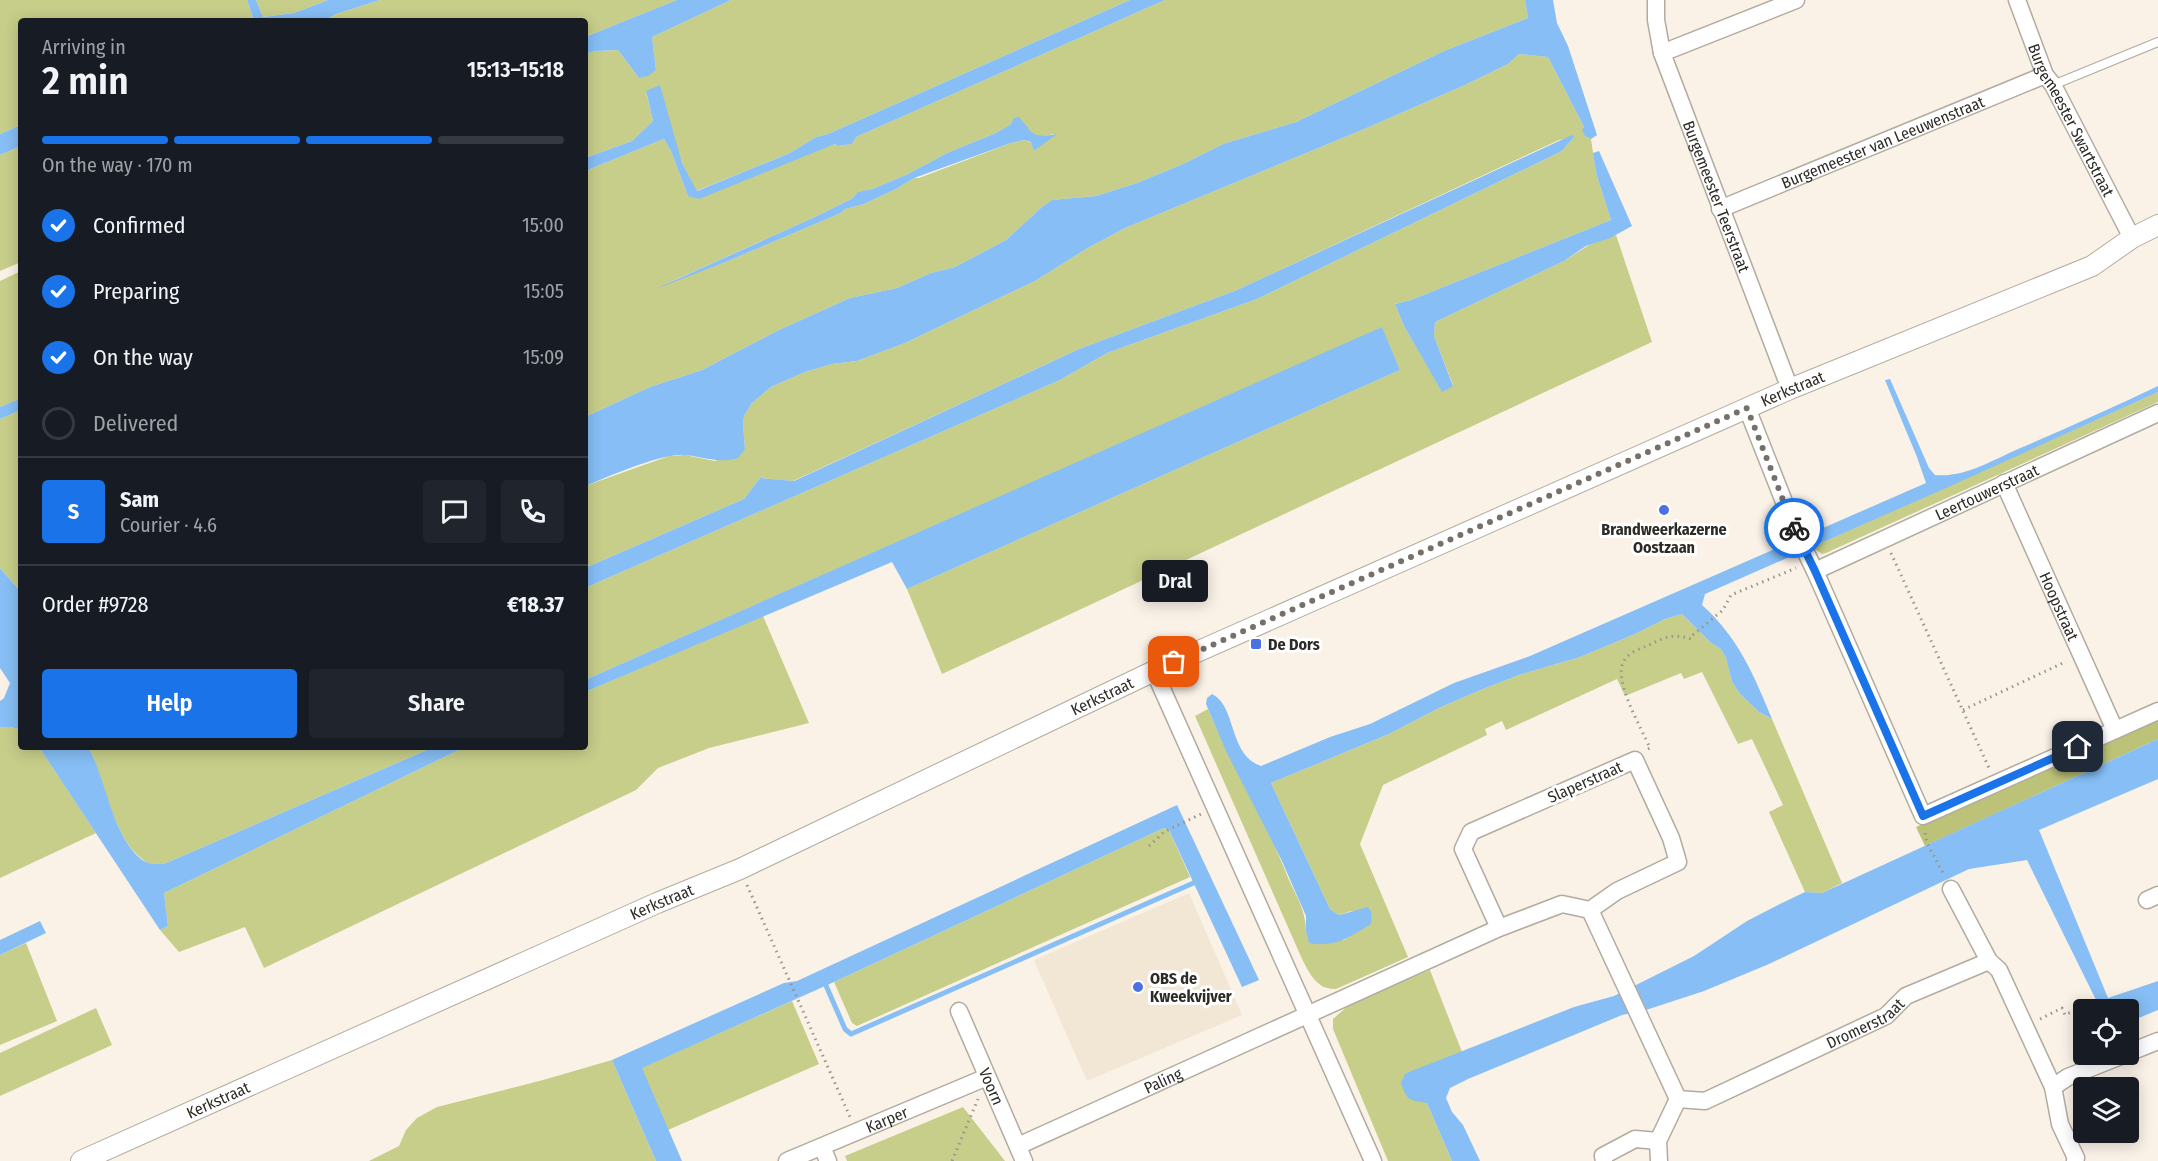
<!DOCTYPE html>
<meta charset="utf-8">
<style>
:root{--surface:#171b24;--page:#20242c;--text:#f1f3f6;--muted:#9ea1a6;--line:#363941;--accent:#1a73e8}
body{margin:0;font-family:"Fira Sans Condensed",sans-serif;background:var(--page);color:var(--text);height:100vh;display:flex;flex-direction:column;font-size:22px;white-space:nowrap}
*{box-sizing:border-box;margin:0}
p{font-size:20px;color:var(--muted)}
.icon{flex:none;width:33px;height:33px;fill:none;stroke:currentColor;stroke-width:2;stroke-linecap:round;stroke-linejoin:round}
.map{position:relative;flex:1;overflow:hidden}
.drawer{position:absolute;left:18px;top:18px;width:570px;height:732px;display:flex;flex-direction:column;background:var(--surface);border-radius:6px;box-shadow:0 3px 15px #0003}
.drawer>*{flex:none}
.tools{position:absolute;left:2073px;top:999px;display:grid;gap:12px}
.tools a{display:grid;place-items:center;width:66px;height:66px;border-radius:6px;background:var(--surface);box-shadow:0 3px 15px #0003;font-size:30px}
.pin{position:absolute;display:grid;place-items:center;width:51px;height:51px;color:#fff;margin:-26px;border-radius:12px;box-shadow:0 3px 9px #0006}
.courier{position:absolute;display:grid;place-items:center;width:60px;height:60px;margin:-30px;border:4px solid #1a73e8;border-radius:50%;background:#fff;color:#222;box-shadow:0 2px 8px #0007}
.bubble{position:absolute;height:42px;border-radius:6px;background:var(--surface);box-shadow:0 3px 15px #0003;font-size:20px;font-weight:600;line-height:42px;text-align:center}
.summary em{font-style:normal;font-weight:600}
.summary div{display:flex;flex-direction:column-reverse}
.summary{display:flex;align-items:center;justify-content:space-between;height:102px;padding:0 24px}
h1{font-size:39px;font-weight:600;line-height:45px}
.bar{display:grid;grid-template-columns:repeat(4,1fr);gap:9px 6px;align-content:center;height:72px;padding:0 24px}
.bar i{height:8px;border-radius:4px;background:var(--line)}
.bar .selected{background:var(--accent)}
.bar p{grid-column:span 4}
.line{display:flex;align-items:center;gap:15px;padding:0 24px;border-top:2px solid var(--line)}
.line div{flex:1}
.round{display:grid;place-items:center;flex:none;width:63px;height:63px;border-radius:6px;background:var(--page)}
ol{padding:0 24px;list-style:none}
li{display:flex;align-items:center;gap:18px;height:66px}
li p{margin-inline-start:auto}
li .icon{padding:6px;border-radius:50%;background:var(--accent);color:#fff;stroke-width:4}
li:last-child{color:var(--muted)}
li i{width:33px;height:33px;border:3px solid var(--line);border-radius:50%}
.cta{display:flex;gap:12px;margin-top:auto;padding:12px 24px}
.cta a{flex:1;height:69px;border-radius:6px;background:var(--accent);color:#fff;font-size:24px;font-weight:600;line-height:69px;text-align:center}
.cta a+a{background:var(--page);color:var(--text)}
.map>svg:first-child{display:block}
.built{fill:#f2e6d4}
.green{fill:#c7ce8a;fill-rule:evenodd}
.forest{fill:#bcc378}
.water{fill:#86bef5}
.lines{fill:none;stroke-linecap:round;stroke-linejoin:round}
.stream{stroke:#86bef5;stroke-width:5}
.service-casing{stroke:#b2aba0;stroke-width:10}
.minor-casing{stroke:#b2aba0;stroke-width:19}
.tertiary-casing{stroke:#b2aba0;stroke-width:22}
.path{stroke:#9a958d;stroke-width:3;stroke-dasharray:1.5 4.5;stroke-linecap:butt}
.service{stroke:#fff;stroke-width:8}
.minor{stroke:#fff;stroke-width:16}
.tertiary{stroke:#fff;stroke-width:20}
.done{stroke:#75716a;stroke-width:6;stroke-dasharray:0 10.8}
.route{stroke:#1a73e8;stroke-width:8}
.poi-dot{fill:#4b71e4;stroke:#fff;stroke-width:2}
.labels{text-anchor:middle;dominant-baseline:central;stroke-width:6;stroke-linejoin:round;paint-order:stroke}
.street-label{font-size:16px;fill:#2d2b26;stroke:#fff}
.poi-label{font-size:16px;font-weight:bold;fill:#2d2b26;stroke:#fff;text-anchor:start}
</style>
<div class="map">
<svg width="2158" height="1161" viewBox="0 0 2158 1161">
<rect width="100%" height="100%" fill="#faf2e7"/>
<!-- built -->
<path class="built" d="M1189 893 1242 1015 1087 1081 1034 960Z"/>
<!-- green -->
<path class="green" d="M0 0H247L254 21H21V125L0 134Z
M256 0H328L294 13 263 17Z
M380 0H677L585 37V21H324L336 14Z
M731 0H1130L828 134 816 137 790 153 696 191 682 163 677 149 646 92 653 121 632 141 585 158V54L595 51 618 50 639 78 656 70 652 37Z
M1165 0H1525L1528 18 1444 51 1296 122 1223 144 1183 164 1137 183 1096 196 1052 200 1042 207 1006 240 955 267 931 273 897 288 850 298 779 330 702 370 650 387 585 417V171L664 139 671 151 688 196 835 144 838 146 852 144 856 137ZM1011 124 1029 129C1035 140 1045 135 1055 134L1034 151 1032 143 1024 140 1011 143 919 178H914L896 189 864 204 845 209 841 213 728 261 668 283 817 216 853 198 859 192 872 189 906 175 947 153 996 133Z
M1519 54 1548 57 1584 127 1585 136 1591 139 1596 173 1611 220 1411 300 1395 304 1404 326 1442 391 1453 385 1434 336 1435 322 1564 261 1589 245 1616 235 1652 342 942 674 907 589 1400 370 1382 328 585 680V588L1060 380 1107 353 1257 299 1562 151 1574 137 1559 140 1237 290 1079 349 793 481 760 478 744 499 585 568V486L669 456 685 455 715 461 745 449 743 424 744 416 752 403 771 387 805 372 832 364 857 361 905 343 1035 281 1086 249 1125 228 1369 127 1465 85 1508 64Z
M21 146V262L0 271V155Z
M21 271V398L0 407V281Z
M2158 392V402L1826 553 1822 554 1812 547Z
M21 410V592L0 568V419Z
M1682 614 1711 643 1721 649 1726 658 1732 682 1740 694 1759 712 1772 719 1842 883 1822 893 1805 892 1769 812 1783 805 1752 739 1738 744 1702 672 1684 679 1681 673 1625 696 1617 679 1506 730 1502 721 1485 729 1487 735 1383 785 1360 844 1408 957 1336 989C1317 990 1310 974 1302 959L1195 716 1208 709C1233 767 1266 821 1289 880 1297 897 1306 912 1306 931L1344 940 1370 924 1372 913 1351 911 1339 915 1330 909 1271 783 1389 734 1439 708 1478 691 1519 675 1580 657 1635 634 1665 619Z
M763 616 809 723 709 748 658 768 636 790 264 968 245 927 179 952 160 930 168 926 164 893 465 747H585V692Z
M0 727H11L21 730V747H39L96 833 0 878Z
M88 747H434L164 864C156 864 147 864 142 859 111 835 106 780 88 747Z
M1164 828 1169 830 1190 877 857 1026 852 1023 834 982Z
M26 943 57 1021 0 1045V955Z
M1430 970 1462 1052 1438 1061 1427 1103 1452 1161H1388L1333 1029V1019L1350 1004Z
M792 1001 819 1064 668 1130 641 1068Z
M96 1008 112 1045 0 1096V1053Z
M612 1060 656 1161H369L399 1146 406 1130 417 1118 437 1107 543 1080Z
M963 1107 1005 1161H847L845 1156Z"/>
<!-- forest -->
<path class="forest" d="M2158 720V739L1925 846 1916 827Z"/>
<!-- water -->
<path class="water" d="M247 0H256L263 17 294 13 328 0H380L336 14 324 21H254Z
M677 0H731L652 37 656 70 648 76 639 78 618 50 595 51 585 54V37Z
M1130 0H1165L856 137 852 144 838 146 835 144 699 199 688 196 671 151 664 139 585 171V158L632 141 653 121 646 91 660 85 682 163 697 191 790 153 816 137 828 134Z
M1525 0H1553L1557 23 1568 46 1597 135 1591 139 1585 136 1582 130 1584 127 1548 57 1519 54 1508 64 1465 85 1369 127 1125 228 1086 249 1035 281 905 343 857 361 832 364 805 372 771 387 752 403 744 416 743 424 745 449 738 458C718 465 698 454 678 455 656 456 607 477 585 486V417L650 387 702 370 779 330 850 298 897 288 931 273 955 267 1006 240 1042 207 1052 200 1096 196 1137 183 1183 164 1223 144 1296 122 1444 51 1528 18Z
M1019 117C1035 135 1030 138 1057 134L1034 151 1031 142 1024 140 1011 143 914 178 896 189 864 204 845 209 841 213 728 261 653 290 817 216 853 198 858 192 872 189 906 175 947 153 996 133 1011 124 1014 118Z
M21 125V146L0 155V134Z
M1572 135 1574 137 1562 151 1257 299 1107 353 1060 380 585 588V568L744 499 760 478 794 481 1079 349 1237 290Z
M1599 151 1632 226 1610 238 1586 246 1564 261 1435 322 1434 336 1453 386 1442 392 1404 326 1395 304 1411 300 1611 220 1596 173 1593 153Z
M1382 327 1400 370 907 589 892 562 585 692V680Z
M1890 379 1929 468 1935 475C1964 478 1993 460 2018 449 2065 429 2112 408 2158 386V392L1946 488 1705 594 1702 605C1738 637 1754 675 1772 719L1759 712 1740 694 1732 682 1726 658 1721 649 1711 643 1682 614 1665 619 1635 634 1580 657 1519 675 1478 691 1439 708 1389 734 1271 783 1330 909 1339 915 1368 907 1372 913 1371 924C1349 937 1336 948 1309 943L1306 931V916L1281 859 1226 751 1206 704 1207 698 1212 694C1237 706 1228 755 1261 766L1330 737 1370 724 1454 683 1530 656 1926 483 1917 457 1885 380Z
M21 398V410L0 419V407Z
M0 568 21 592V730L11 727H0V701L4 698 10 683 0 668Z
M2158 739V779L2039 830 2108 998 2158 981V1010L2129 1022 2128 1010 2103 1009 2097 1002 2027 860 1969 869 1769 964 1704 991 1649 1009 1622 1015 1468 1079 1450 1088 1446 1098 1452 1112 1463 1125 1480 1161H1452L1427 1103C1409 1100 1407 1101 1401 1083L1405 1074 1409 1072 1574 1007 1614 996 1694 956 1747 921 1782 903 1805 892 1822 893Z
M39 747H88C107 780 111 834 141 859 147 864 156 864 164 864L434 747H465L164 893 168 926 160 930Z
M1177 805 1259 980 1242 987 1169 830 1164 828 834 982 642 1068 682 1161H656L612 1060 784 983 797 981Z
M40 921 46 933 0 955V940Z"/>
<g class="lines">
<!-- stream -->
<path class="stream" d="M824 981 845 1029 851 1034 1198 881"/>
<!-- service casing -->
<g class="service-casing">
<path id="service" d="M2053 85 2158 42"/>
</g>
<!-- minor casing -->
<g class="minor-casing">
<g id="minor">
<path id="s1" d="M1656 0V20L1662 53 1790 389"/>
<path id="s2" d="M2017 0 2045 75 2053 85 2132 238"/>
<path d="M1662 53 1796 0"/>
<path id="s3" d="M1720 209 2045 75"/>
<path d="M1747 408 1796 532 1815 571 1923 816 2158 711"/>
<path id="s4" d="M2004 483 2115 730"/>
<path id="s5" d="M1815 571 2158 413"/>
<path d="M1154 671 1373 1161"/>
<path d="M1951 889 1989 961 1999 970 2053 1087 2060 1124 2076 1158 2075 1161"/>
<path d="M2147 900 2158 895"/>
<path d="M1590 910 1678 1099"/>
<path id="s6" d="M959 1011 1024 1161"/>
<path d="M2128 1053 2158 1041"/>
<path d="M2053 1087 2068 1077 2126 1054"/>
<path id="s7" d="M1018 1146 1499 928 1562 904 1590 910 1617 891 1678 862 1671 838 1635 760 1471 832 1463 849 1499 928"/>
<path d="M822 1147 828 1161"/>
<path id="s8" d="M787 1161 987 1077"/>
<path d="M1604 1161 1603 1156 1635 1139 1658 1141"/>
<path id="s9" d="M1659 1161 1658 1141 1678 1099 1705 1101 1886 1016 1906 996 1989 961"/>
</g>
</g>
<!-- tertiary casing -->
<g class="tertiary-casing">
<g id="tertiary">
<path id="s10" d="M81 1161 657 903 740 869 1154 671 1790 389 2092 266 2132 238 2158 225"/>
</g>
</g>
<!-- path -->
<path class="path" d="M1891 553 1989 768
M1963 710 2065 662
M1648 749 1650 748C1642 729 1612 679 1624 661 1628 653 1639 649 1647 646 1665 637 1672 633 1691 639L1693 635 1723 610 1731 595 1796 568
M1925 833 1927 843 1943 873
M1149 846 1164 832 1201 814
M747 885 850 1117
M2040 1019 2062 1008 2065 1015 2079 1008 2084 1018
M952 1161 978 1099"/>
<!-- service -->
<use href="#service" class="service"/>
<!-- minor -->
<use href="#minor" class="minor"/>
<!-- tertiary -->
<use href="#tertiary" class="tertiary"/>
</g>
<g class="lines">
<!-- done -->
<path class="done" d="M1174 662 1747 408 1794 528"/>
<!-- route -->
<path class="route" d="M1794 528 1815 571 1923 816 2078 747"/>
</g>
<!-- markers -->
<g class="poi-dot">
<circle cx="1664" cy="510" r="6"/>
<rect x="1250" y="638" width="12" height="12" rx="3"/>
<circle cx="1138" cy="987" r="6"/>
</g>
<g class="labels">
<!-- street labels -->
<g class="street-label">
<text stroke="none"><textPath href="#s2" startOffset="132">Burgemeester Swartstraat</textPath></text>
<text stroke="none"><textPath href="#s3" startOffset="176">Burgemeester van Leeuwenstraat</textPath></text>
<text stroke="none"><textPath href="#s1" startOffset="207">Burgemeester Teerstraat</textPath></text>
<text stroke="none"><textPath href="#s10" startOffset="1878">Kerkstraat</textPath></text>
<text stroke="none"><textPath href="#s5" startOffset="189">Leertouwerstraat</textPath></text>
<text stroke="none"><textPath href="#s4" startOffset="135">Hoopstraat</textPath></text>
<text stroke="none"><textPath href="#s10" startOffset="1122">Kerkstraat</textPath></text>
<text transform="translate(1585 782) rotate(-24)">Slaperstraat</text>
<text stroke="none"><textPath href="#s10" startOffset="636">Kerkstraat</textPath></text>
<text stroke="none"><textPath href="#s9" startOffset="272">Dromerstraat</textPath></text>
<text stroke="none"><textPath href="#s7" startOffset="159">Paling</textPath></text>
<text stroke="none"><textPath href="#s6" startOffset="82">Voorn</textPath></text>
<text stroke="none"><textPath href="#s10" startOffset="150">Kerkstraat</textPath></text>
<text stroke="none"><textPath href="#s8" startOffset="108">Karper</textPath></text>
</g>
<!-- poi labels -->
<g class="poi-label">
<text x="1664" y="529" text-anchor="middle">Brandweerkazerne<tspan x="1664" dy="18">Oostzaan</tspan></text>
<text x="1268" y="644">De Dors</text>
<text x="1150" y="978">OBS de<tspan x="1150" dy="18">Kweekvijver</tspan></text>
</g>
</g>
</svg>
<div class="tools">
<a><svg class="icon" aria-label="locate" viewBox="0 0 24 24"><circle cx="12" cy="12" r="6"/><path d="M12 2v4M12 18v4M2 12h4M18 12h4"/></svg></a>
<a><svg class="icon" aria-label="layers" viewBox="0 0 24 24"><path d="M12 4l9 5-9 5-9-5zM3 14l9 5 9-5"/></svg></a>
</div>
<div class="pin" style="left:1174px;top:662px;background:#ea580c"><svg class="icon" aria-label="bag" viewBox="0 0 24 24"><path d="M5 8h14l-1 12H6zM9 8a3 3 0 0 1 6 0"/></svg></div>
<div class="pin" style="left:2078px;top:747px;background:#1f2937"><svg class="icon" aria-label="home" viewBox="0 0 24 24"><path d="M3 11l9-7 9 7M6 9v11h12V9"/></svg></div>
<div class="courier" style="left:1794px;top:528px"><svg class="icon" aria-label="bike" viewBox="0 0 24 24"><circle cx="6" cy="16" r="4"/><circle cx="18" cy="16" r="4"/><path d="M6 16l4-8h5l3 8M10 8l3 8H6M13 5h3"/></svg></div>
<div class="bubble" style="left:1142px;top:560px;width:66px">Dral</div>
<section class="drawer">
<div class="summary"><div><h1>2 min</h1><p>Arriving in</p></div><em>15:13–15:18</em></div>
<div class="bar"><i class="selected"></i><i class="selected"></i><i class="selected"></i><i></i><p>On the way · 170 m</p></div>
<ol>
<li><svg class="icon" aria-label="check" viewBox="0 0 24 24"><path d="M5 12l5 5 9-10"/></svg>Confirmed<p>15:00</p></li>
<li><svg class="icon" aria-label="check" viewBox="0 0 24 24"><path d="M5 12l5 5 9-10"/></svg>Preparing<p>15:05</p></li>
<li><svg class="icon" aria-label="check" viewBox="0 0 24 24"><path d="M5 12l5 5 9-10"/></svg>On the way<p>15:09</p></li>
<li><i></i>Delivered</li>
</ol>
<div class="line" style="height:108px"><b class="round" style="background:var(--accent);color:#fff">S</b><div><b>Sam</b><p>Courier · 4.6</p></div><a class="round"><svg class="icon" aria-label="chat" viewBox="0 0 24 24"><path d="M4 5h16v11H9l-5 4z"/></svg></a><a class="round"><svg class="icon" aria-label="phone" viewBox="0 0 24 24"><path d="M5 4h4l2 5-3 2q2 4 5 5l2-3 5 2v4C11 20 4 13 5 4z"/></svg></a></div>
<div class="line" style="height:78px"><div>Order #9728</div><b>€18.37</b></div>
<div class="cta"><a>Help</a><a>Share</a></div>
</section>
</div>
